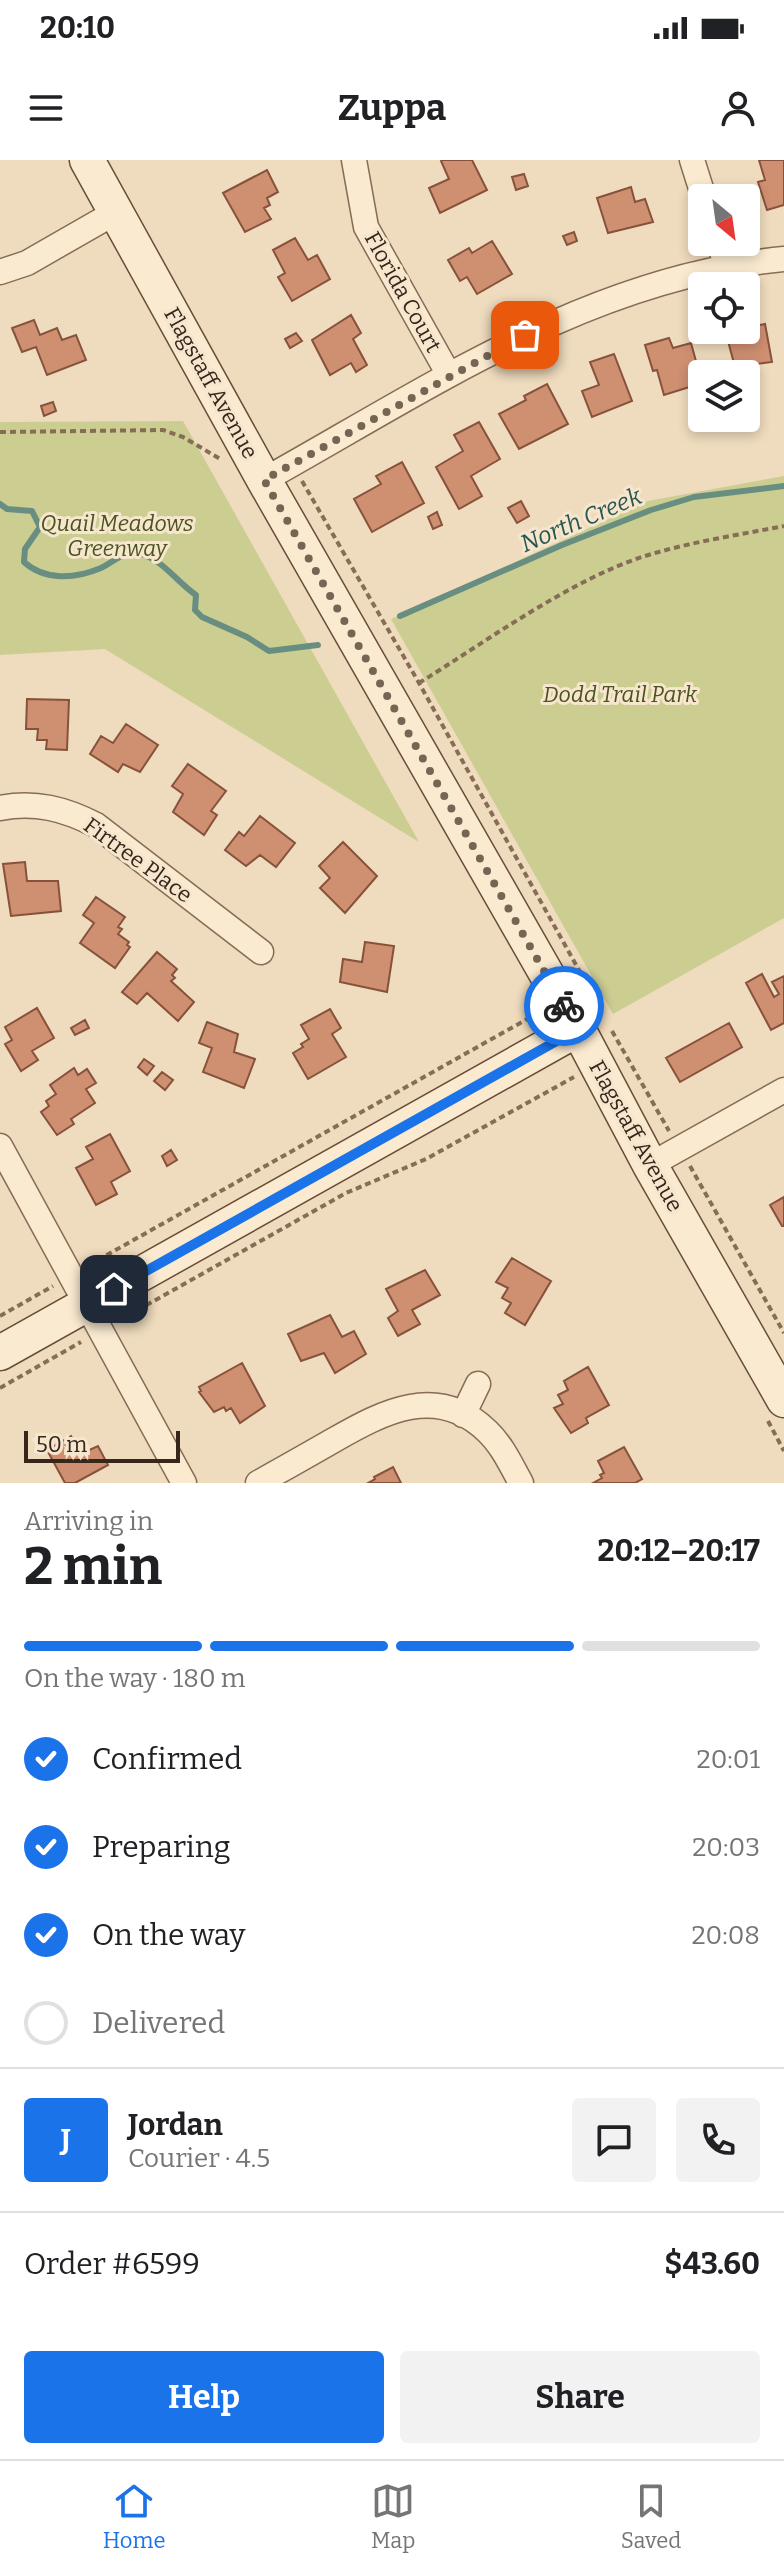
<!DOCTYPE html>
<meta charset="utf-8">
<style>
:root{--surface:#fff;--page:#f2f2f2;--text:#202124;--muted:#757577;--line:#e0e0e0;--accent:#1a73e8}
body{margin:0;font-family:Bitter,serif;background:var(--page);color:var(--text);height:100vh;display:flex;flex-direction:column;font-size:30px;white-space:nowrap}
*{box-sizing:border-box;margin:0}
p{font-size:26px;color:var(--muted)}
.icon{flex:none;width:44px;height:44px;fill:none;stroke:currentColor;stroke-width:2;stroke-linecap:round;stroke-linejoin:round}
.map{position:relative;height:1323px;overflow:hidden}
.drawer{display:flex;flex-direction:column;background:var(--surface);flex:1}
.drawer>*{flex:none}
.needle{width:52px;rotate:151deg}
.buttons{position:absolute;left:688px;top:24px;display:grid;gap:16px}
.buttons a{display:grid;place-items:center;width:72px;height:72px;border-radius:8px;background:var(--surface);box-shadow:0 4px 12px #0003;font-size:40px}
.scale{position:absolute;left:24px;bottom:20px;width:156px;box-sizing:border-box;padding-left:8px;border:4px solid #36261b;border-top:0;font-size:22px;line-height:28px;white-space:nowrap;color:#36261b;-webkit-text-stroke:6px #f6e6cd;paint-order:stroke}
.pin{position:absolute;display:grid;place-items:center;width:68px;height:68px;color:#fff;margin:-34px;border-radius:16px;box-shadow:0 4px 12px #0006}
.courier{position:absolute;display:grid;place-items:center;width:80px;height:80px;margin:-40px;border:6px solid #1a73e8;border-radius:50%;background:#fff;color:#222;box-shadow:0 2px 10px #0007}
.head em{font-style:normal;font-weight:700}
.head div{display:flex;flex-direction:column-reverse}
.head{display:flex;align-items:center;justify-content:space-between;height:136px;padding:0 24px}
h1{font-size:52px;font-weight:700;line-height:60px}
.bar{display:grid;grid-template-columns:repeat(4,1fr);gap:12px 8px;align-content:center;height:96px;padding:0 24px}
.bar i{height:10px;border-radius:6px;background:var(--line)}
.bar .on{background:var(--accent)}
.bar p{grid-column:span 4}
.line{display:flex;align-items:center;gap:20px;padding:0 24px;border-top:2px solid var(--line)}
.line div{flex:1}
.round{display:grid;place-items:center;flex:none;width:84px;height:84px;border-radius:8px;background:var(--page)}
ol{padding:0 24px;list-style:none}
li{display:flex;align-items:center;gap:24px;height:88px}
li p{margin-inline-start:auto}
li .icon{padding:8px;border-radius:50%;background:var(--accent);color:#fff;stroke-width:4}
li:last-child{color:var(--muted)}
li i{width:44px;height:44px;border:4px solid var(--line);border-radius:50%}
.action{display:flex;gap:16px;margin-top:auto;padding:16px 24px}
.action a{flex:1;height:92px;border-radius:8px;background:var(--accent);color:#fff;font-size:32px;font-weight:700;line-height:92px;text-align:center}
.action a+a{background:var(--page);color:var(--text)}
.status{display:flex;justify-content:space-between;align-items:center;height:56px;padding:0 40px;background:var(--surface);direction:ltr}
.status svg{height:22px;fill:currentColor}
header{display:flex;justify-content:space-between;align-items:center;height:104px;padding:0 24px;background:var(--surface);font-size:36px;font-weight:700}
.tab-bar{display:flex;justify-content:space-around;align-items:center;height:112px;border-top:2px solid var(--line);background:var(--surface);font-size:22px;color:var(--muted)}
.tab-bar a{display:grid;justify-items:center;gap:4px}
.tab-bar .on{color:var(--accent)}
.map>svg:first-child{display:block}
.green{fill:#cccd91}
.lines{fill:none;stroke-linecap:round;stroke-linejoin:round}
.stream{stroke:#688e81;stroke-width:6}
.building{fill:#cf8f71;stroke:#87523b;stroke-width:2}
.street-casing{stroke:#876c56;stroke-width:27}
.secondary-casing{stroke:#694d39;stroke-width:37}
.path{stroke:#876c56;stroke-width:4;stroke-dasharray:6 4;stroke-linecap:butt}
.street{stroke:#faead0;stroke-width:24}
.secondary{stroke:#faead0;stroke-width:34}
.done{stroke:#776554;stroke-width:8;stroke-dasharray:0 14.4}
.route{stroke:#1a73e8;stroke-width:10}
.labels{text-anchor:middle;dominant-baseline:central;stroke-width:6;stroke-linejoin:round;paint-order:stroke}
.street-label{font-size:22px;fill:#36261b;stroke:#f6e6cd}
.park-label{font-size:22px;font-style:italic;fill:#4b5321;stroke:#f6e6cd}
.water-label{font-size:24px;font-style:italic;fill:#2a5750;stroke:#f6e6cd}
</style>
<div class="status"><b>20:10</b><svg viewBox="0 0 49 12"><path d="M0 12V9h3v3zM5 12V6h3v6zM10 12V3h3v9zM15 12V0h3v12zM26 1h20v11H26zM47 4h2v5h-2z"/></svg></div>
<header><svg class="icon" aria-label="menu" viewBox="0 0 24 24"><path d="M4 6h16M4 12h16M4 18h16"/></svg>Zuppa<svg class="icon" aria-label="person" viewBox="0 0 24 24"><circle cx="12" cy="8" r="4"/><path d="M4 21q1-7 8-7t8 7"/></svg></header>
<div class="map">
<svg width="784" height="1323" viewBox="0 0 784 1323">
<rect width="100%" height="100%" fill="#efdbbd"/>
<!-- green -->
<path class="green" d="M183 261 419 682 105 489 0 495V262Z
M784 316V758L613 854 391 459 648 341Z"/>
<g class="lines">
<!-- stream -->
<path class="stream" d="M0 344 7 349 32 351 40 367 25 389 24 402C45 421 75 419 101 408 114 402 125 389 141 394 162 399 179 424 196 435L195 450 202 457 247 477 269 491 318 485
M400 456 562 385 651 350 694 337 784 326"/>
</g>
<!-- building -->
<path class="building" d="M443 0H472L487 30 440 53 429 28 449 19 441 1Z
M759 0H784V45L767 50 758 22 765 20Z
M267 10 278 32 267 38 270 45 264 48 271 59 245 72 223 33Z
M524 14 528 26 516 30 512 17Z
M631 27 635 42 645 39 653 62 608 73 597 38Z
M574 72 577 81 567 85 563 76Z
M295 78 308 100 317 95 330 119 292 141 278 117 285 113 273 90Z
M492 81 512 114 477 134 467 117 460 121 448 100 469 88 472 93Z
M351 155 361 173 353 179 367 205 356 212 351 203 330 215 312 180Z
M747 159 748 167 765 164 772 202 735 207 725 170H746Z
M34 160 40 175 57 168 62 180 76 175 86 200 47 215 36 187 22 192 12 168Z
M296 173 302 181 290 188 285 179Z
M669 178 673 188 691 183 702 223 664 235 657 210 653 211 645 185Z
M614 194 632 241 592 257 582 231 599 225 590 202Z
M547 224 568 264 519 289 499 254 526 240 524 236Z
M53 242 56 251 44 256 41 246Z
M479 262 500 299 471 316 482 336 459 349 436 307 463 291 454 275Z
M402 302 424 343 372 372 354 339 381 324 376 316Z
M521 341 529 356 517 363 508 348Z
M437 352 442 365 433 369 428 357Z
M27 539 69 540 67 590 46 589 47 580H37L38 569H26Z
M126 564 158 585 140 612 123 604 118 612 90 594 101 576 113 583Z
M188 604 226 631 211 651 217 655 204 675 173 652 183 634 172 626Z
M260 656 295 683 276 707 260 695 246 706 225 690 239 672 244 676Z
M343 682 377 716 345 753 320 728 330 718 319 706Z
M25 702 27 721H58L61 751 11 756 3 704Z
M96 737 125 757 118 767 122 769 118 774 129 782 127 785 130 787 115 808 80 783 94 763 83 755Z
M365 782 394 786 387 832 340 822 343 799 362 802Z
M157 792 177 809 172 815 175 818 171 821 194 842 178 861 147 833 137 844 122 832Z
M762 814 774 837 779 834 772 822 784 816V863L771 870 746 823Z
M37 848 54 878 32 891 38 900 21 911 5 884 12 880 5 867Z
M330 849 341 868 332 874 346 897 308 919 293 893 303 887 301 884 309 879 301 865Z
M85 860 89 868 75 875 71 868Z
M207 862 238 874 234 892 255 899 244 928 203 912 212 888 199 883Z
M729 863 742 887 680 922 666 898Z
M144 899 154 906 147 915 138 907Z
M74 908 78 915 87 909 96 923 86 929 95 943 71 959 74 964 57 975 41 952 49 946 46 941 56 934 50 925Z
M162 912 173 920 165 930 154 921Z
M110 974 130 1011 111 1022 117 1034 96 1045 76 1008 93 999 86 987Z
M171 990 177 1000 167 1006 162 996Z
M784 1037V1066H782L770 1045Z
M512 1098 551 1121 525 1165 505 1153 511 1143 502 1138 508 1128 496 1122Z
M425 1110 440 1135 412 1150 420 1164 398 1176 388 1158 398 1151 386 1129Z
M330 1155 342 1177 354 1171 366 1194 335 1213 324 1193 301 1201 288 1174Z
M242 1203 265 1246 240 1263 231 1248 226 1251 224 1247 214 1252 199 1232 201 1231 199 1227Z
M588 1207 609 1245 586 1258 588 1263 571 1273 554 1248 563 1244 558 1235 568 1230 564 1221Z
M71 1276 79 1290 83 1288 85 1292 98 1286 108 1305 75 1323H65L47 1290Z
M624 1287 642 1319 635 1323H593L602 1318 600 1315 604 1313 598 1301Z
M393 1307 401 1323H368L375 1319 374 1317Z"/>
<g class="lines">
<!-- street casing -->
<g class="street-casing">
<path id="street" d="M354 0 366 67 449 215
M692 0 704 38
M719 82 727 108
M0 112 27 103 116 52
M264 320C429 228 591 117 784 99
M0 648C35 641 65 649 96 665L261 792
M0 986 184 1323
M650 1005 784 930
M463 1255 478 1224
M258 1323C283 1309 308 1295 334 1280 383 1252 437 1223 487 1271 502 1285 511 1305 521 1323"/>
</g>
<!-- secondary casing -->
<g class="secondary-casing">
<path id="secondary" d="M87 0 264 320 578 869 650 1005 784 1240
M0 1193 578 869"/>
</g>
<!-- path -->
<path class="path" d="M0 272 163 270 183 277 222 300
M302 321 419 523 585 821
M419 523C487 481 570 420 645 396 690 382 738 375 784 366
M612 871 669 971
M690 1006 784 1173
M89 1105 538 853
M0 1156 53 1126
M120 1160 346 1033 426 999 574 917
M0 1228 81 1182
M768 1261 784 1291"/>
<!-- street -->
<use href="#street" class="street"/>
<!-- secondary -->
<use href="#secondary" class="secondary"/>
</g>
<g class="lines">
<!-- done -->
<path class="done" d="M525 175 264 320 564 846"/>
<!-- route -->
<path class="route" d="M114 1129 578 869 564 846"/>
</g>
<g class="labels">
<!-- street labels -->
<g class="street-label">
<text transform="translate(403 132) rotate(61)">Florida Court</text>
<text transform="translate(211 223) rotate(61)">Flagstaff Avenue</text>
<text transform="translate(138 700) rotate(36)">Firtree Place</text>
<text transform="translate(636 976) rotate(61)">Flagstaff Avenue</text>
</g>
<!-- park labels -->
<g class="park-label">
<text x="117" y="363">Quail Meadows<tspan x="117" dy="25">Greenway</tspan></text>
<text x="620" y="534">Dodd Trail Park</text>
</g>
<!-- water labels -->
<g class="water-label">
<text transform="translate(581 360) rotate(-23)">North Creek</text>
</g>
</g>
</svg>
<div class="buttons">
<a><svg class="needle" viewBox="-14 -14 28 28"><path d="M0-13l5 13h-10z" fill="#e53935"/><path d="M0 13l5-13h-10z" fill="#757577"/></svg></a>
<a><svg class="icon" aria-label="locate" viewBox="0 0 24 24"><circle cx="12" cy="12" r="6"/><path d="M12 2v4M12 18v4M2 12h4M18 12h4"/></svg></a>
<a><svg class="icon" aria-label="layers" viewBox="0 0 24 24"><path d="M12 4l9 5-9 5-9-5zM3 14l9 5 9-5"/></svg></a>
</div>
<div class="scale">50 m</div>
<div class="pin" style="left:525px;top:175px;background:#ea580c"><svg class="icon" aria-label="bag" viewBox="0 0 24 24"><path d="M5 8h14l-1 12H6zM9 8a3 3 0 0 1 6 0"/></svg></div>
<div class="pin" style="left:114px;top:1129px;background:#1f2937"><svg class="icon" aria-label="home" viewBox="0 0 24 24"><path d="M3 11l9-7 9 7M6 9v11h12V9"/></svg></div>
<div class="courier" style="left:564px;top:846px"><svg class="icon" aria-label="bike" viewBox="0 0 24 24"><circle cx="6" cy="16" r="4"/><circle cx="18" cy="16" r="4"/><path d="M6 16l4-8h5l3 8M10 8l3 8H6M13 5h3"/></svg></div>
</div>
<section class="drawer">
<div class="head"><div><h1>2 min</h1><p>Arriving in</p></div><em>20:12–20:17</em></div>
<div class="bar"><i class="on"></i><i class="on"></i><i class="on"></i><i></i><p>On the way · 180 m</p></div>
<ol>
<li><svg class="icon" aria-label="check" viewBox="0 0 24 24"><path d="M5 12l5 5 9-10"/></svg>Confirmed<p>20:01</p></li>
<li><svg class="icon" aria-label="check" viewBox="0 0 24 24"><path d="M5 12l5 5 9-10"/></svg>Preparing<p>20:03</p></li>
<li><svg class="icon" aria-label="check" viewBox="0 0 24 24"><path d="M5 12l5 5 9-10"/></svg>On the way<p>20:08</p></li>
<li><i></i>Delivered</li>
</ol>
<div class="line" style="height:144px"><b class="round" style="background:var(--accent);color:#fff">J</b><div><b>Jordan</b><p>Courier · 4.5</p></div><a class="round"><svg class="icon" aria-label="chat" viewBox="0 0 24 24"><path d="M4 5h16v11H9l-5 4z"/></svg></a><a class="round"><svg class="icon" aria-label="phone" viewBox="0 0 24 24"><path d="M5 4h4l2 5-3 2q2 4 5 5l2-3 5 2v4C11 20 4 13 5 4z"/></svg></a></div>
<div class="line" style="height:104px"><div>Order #6599</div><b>$43.60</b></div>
<div class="action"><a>Help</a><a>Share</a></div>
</section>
<nav class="tab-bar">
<a class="on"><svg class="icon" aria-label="home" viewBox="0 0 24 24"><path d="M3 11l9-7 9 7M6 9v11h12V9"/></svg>Home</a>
<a><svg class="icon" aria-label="map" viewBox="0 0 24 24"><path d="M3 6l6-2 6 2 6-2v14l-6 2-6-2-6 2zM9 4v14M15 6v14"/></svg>Map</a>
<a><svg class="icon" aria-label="saved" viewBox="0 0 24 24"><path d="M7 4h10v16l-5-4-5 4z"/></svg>Saved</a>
</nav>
